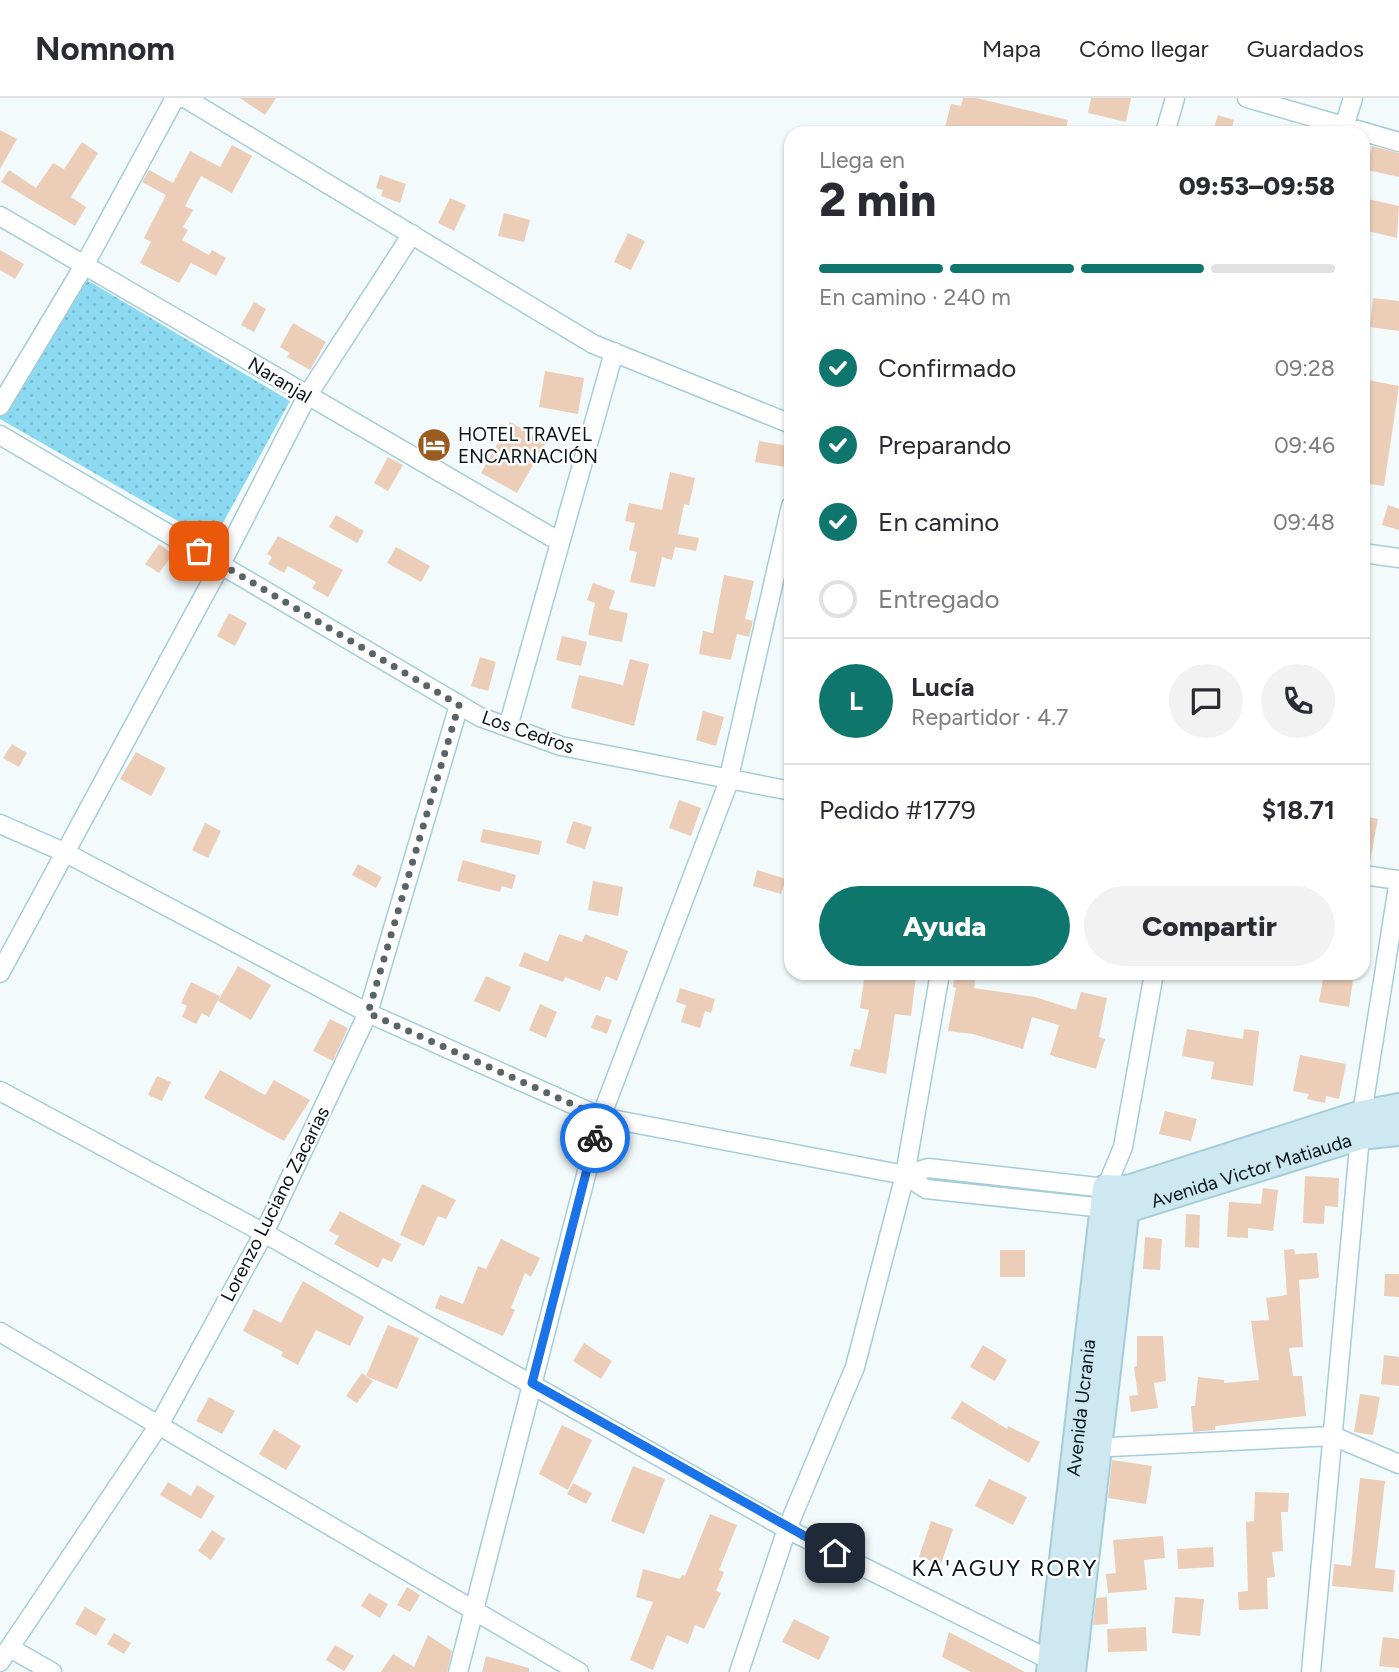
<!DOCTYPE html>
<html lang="es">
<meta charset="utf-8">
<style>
:root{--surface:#fff;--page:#f2f2f3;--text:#2b2b33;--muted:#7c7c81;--line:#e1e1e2;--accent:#0f766e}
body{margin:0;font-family:Figtree,sans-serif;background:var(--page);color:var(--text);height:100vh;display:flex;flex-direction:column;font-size:26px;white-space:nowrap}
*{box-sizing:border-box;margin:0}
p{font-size:23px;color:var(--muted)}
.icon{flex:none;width:38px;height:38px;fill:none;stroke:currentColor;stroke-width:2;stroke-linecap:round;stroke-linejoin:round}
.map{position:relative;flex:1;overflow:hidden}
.panel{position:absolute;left:784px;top:28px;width:586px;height:854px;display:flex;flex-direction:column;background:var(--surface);border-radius:21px;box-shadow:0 2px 5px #0004}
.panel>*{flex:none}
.pin{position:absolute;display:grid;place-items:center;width:60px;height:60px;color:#fff;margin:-30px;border-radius:14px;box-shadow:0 4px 10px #0006}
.courier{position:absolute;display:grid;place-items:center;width:70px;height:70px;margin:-35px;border:5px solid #1a73e8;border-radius:50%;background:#fff;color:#222;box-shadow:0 2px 9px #0007}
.headline em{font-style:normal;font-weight:800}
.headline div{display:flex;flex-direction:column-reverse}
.headline{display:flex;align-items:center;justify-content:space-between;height:119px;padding:0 35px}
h1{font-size:46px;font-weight:800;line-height:52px}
.bar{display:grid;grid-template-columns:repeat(4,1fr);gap:10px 7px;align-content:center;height:84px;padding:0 35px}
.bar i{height:9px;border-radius:5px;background:var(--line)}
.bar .selected{background:var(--accent)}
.bar p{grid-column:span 4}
.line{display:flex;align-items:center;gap:18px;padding:0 35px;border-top:2px solid var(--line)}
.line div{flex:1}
.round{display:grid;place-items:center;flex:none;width:74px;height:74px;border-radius:37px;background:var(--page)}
ol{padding:0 35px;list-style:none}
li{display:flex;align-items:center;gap:21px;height:77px}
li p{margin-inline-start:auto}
li .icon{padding:7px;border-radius:50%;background:var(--accent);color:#fff;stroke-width:4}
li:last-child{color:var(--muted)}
li i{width:38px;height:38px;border:4px solid var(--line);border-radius:50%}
.primary-button{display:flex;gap:14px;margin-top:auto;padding:14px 35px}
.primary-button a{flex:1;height:80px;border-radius:42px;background:var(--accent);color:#fff;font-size:28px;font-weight:800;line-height:80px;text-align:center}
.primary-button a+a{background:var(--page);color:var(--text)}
header{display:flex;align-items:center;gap:42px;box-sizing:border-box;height:98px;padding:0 35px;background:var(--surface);border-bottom:2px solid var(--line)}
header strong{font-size:33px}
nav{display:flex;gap:38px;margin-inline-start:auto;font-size:24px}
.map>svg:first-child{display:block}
.grass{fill:url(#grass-dots)}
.building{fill:#ecceb8}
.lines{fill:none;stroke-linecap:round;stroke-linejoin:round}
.minor-casing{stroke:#a5cdd9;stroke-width:21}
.secondary-casing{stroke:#a5cdd9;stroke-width:30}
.minor{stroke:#fff;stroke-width:18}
.secondary{stroke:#cde8f1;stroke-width:26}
.done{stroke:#596468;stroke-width:7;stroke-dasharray:0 12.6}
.route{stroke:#1a73e8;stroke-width:9}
.labels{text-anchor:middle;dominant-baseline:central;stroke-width:5;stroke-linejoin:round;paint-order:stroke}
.street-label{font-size:19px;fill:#061419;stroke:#fff}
.poi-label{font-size:19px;fill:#061419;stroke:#fff;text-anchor:start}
.quarter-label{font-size:23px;letter-spacing:2px;fill:#061419;stroke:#fff}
</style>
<header>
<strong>Nomnom</strong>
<nav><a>Mapa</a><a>Cómo llegar</a><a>Guardados</a></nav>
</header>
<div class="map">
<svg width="1399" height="1574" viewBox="0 0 1399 1574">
<defs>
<pattern id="grass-dots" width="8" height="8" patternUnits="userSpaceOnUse" patternTransform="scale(1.75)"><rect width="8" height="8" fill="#8cdaf2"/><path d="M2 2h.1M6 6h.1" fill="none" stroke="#77bacf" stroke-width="1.8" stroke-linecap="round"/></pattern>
</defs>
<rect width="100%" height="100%" fill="#f2fafc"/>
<!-- grass -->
<path class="grass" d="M72 173 290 303 213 443 0 321V307Z"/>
<!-- building -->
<path class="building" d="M240 0H276L265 17Z
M963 0H976L1068 22 1065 35 944 33 951 6 961 8Z
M1091 0H1131L1126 24 1088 15Z
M1218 17 1234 22 1230 35H1212Z
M0 32 17 41 0 71Z
M82 44 98 55 71 99 86 109 75 128 1 84 9 72 36 90 53 65 64 71Z
M232 47 252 58 232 95 201 78 185 108 193 112 183 129 188 132 182 142 209 157 212 152 226 160 216 178 191 165 179 185 140 165 151 144 144 140 166 97 142 84 149 72 173 85 190 53 220 69Z
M1372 48 1399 55V79L1367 72Z
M380 77 406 86 400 105 381 98 383 92 376 90Z
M450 100 466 107 454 133 438 125Z
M1363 100 1399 108 1397 140 1363 132Z
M504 115 530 122 524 144 498 138Z
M628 135 645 143 631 172 614 164Z
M0 152 24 166 15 181 0 172Z
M1373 200 1399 203V233L1370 229Z
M254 204 266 211 254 234 241 227Z
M293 225 326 244 310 272 287 259 290 255 280 249Z
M545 273 584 280 578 316 539 309Z
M1363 281 1399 288 1384 388 1363 385Z
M510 324 546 344 517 395 481 375Z
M759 343 789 348 786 369 755 364Z
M388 359 403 367 388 393 374 385Z
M670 374 695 380 689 407 684 406 678 436 699 440 696 453 675 449 672 462 662 459 655 489 630 484 637 454 629 452 635 425 625 423 629 405 662 412Z
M1388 407 1399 411V432L1382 427Z
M336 417 364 433 357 445 329 429Z
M278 438 343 472 328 499 312 490 316 484 288 468 284 475 268 466 272 459 267 456Z
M159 446 173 456 159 475 145 466Z
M396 449 430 468 421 484 387 465Z
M724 477 754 483 745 521 753 523 749 539 737 536 731 562 699 556 703 533 713 535Z
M593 485 615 493 609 511 628 515 622 544 588 537 595 505 587 502Z
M229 515 247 525 235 548 217 538Z
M562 538 587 544 581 568 556 562Z
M480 559 496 564 488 593 471 588Z
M630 561 649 566 634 628 571 610 579 577 623 587Z
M703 613 724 619 716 648 696 642Z
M12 646 27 655 19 669 3 660Z
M136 654 166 670 151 698 120 681Z
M679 702 701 710 691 738 669 730Z
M1363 718 1378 721 1370 764H1363Z
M573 723 592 729 585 751 566 745Z
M205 725 221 733 208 760 192 752Z
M483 731 542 743 539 757 480 744Z
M463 762 516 777 512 791 502 788 500 794 457 783Z
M358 766 382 779 376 790 352 777Z
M757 772 786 781 781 796 753 788Z
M593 783 623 789 618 818 588 812Z
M559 836 582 844 585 836 628 853 617 883 606 878 600 893 565 879 563 884 519 868 524 854 548 864Z
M238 868 271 887 251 922 218 903Z
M865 875 916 878 911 918 895 916 886 976 850 968 854 951 860 952 869 912 860 910Z
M955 875H976L974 890 1035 899 1076 912 1081 894 1107 900 1099 939 1105 941 1096 971 1050 957 1059 927 1032 919 1023 951 973 936 948 933 956 890 953 889Z
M1324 875H1354L1349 909 1319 904Z
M486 878 511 889 500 914 474 903Z
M191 884 220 898 209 919 202 915 196 926 182 919 187 908 181 905Z
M680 890 715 901 711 915 705 913 700 930 681 924 686 907 676 904Z
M540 906 557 914 546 940 529 932Z
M596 917 612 922 607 936 591 930Z
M330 921 348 930 333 963 313 953Z
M1187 931 1243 941 1244 931 1259 933 1253 988 1211 981 1214 964 1182 958Z
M1300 957 1346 966 1339 1001 1326 998 1325 1005 1307 1001 1309 996 1293 993Z
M220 972 265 997 274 982 310 1002 284 1043 204 1000Z
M157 978 171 984 162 1003 148 997Z
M1165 1013 1197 1021 1191 1043 1159 1036Z
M1305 1078 1339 1080 1338 1109 1325 1108 1324 1126 1303 1125Z
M422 1086 456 1102 446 1121 438 1118 424 1148 400 1137Z
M1263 1090 1278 1092 1273 1133 1248 1130V1140L1227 1139 1229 1104 1261 1106Z
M340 1113 401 1146 392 1164 383 1160 378 1170 334 1146 339 1138 329 1133Z
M1186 1116 1200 1117 1199 1150 1185 1149Z
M1145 1139 1162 1141 1160 1172 1143 1171Z
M501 1141 540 1160 531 1179 525 1175 511 1210 515 1212 503 1238 435 1210 440 1197 463 1206 478 1168 486 1171Z
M1294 1151 1295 1156 1317 1155 1319 1180 1299 1182 1303 1249 1289 1250 1293 1278H1302L1306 1318 1215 1328V1332L1193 1334 1191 1308H1195L1198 1279 1224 1282V1285L1259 1282 1251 1223 1269 1222 1266 1200 1287 1197 1284 1152Z
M1000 1152H1025V1179H1000Z
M1385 1176H1399V1199L1384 1198Z
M303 1183 364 1219 350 1248 316 1232 298 1267 281 1258 283 1254 243 1233 254 1211 281 1225Z
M388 1227 419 1240 397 1291 366 1278Z
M1137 1238H1163L1166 1283 1154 1285 1158 1310 1131 1314 1129 1298 1138 1297 1134 1269 1137 1268Z
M584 1245 612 1263 601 1281 573 1263Z
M983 1247 1007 1262 995 1283 970 1269Z
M1384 1257 1399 1259V1288L1381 1286Z
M362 1275 373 1283 357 1305 346 1298Z
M1360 1296 1380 1299 1373 1337 1354 1334Z
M209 1299 235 1313 222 1336 196 1323Z
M962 1303 1007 1331 1008 1328 1040 1344 1029 1365 951 1320Z
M562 1327 592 1342 568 1392 539 1376Z
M274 1331 301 1348 286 1372 259 1356Z
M1112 1362 1152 1368 1146 1406 1108 1400Z
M633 1368 665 1381 644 1436 611 1423Z
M1360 1380 1385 1383 1375 1470 1395 1472 1393 1494 1332 1488 1334 1466 1351 1468Z
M989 1381 1027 1399 1013 1427 975 1408Z
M168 1384 191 1398 197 1387 215 1398 201 1421 160 1397Z
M573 1385 592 1395 586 1406 567 1396Z
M1255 1394 1289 1395 1288 1414H1281L1283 1453 1272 1454 1275 1479 1267 1480 1268 1511 1239 1512 1238 1494 1248 1493 1246 1424 1254 1423Z
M710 1416 737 1427 719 1472 724 1474 716 1493 721 1495 704 1531 695 1527 688 1546 667 1537 653 1572 630 1562 653 1504 636 1499 643 1471 680 1481 682 1477 685 1478Z
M931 1423 953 1431 941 1466 919 1459Z
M212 1432 225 1441 211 1462 198 1453Z
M1163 1438 1165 1460 1144 1462 1147 1492 1108 1495 1106 1476 1116 1475 1113 1442Z
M1213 1449 1214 1469 1178 1471 1177 1451Z
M407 1489 420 1497 410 1514 397 1507Z
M369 1495 388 1506 380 1520 361 1508Z
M1107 1499 1108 1526 1093 1527 1096 1500Z
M1175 1499 1204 1501 1200 1538 1172 1535Z
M85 1509 106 1521 96 1538 75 1526Z
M794 1521 830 1539 819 1562 782 1544Z
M1146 1529 1147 1553 1108 1554 1107 1531Z
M949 1534 1025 1574H971L942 1559Z
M114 1535 131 1545 124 1556 107 1546Z
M428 1537 452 1553 447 1574H381L393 1556 414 1569Z
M1383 1539 1399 1541V1570L1379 1568Z
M335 1547 354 1558 344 1573 326 1562Z
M486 1558 529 1570V1574H482Z"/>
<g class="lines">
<!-- minor casing -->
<g class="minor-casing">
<path id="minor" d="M185 0 593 246 791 326
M1247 0 1399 44
M1165 35 1175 0
M1342 35 1353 0
M0 118 560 444
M0 308 85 166 175 0
M0 337 480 619 561 648 791 693
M1363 455 1399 460
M508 629 614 254
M0 726 66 755 368 915 601 1019 905 1077
M1363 777 1399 782
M0 875 221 466 307 298 412 136
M0 993 264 1135 787 1431 1060 1567
M1104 1110 926 1091 905 1077 928 1070 1106 1090 1123 1049 1154 875
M0 1234 579 1574
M1090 1350 1333 1338 1399 1366
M10 1550 52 1574
M0 1564 159 1327 264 1135 368 915 459 607
M458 1574 601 1019 727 688 791 408
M739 1574 787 1431 855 1269 905 1077 940 875
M1311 1574 1362 1016 1399 782"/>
</g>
<!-- secondary casing -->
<g class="secondary-casing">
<g id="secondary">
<path id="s1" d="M1112 1110 1127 1111 1360 1038 1399 1034"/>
<path id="s2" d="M1050 1574 1106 1090 1128 1091 1362 1016 1399 1009"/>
<path d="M1072 1574 1128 1091"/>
</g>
</g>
<!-- minor -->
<use href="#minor" class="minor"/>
<!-- secondary -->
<use href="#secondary" class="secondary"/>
</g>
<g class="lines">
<!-- done -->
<path class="done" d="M199 453 459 607 368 915 601 1019 595 1040"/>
<!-- route -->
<path class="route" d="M595 1040 532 1285 835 1455"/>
</g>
<!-- icons -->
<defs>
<g id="hotel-disc" transform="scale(1.75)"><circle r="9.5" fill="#995b20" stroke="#fff"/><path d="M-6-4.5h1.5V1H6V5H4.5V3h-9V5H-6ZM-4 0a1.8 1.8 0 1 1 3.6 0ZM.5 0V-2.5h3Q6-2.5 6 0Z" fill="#fff"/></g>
</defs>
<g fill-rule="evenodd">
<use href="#hotel-disc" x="434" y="347"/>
</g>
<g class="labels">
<!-- street labels -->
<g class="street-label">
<text transform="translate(280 282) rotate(31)">Naranjal</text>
<text transform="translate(528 634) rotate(19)">Los Cedros</text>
<text stroke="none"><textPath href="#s1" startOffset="145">Avenida Victor Matiauda</textPath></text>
<text transform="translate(275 1106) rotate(-63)">Lorenzo Luciano Zacarias</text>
<text stroke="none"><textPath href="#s2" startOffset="266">Avenida Ucrania</textPath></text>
</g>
<!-- poi labels -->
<g class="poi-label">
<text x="458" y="336">HOTEL TRAVEL<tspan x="458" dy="22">ENCARNACIÓN</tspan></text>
</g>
<!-- quarter labels -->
<g class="quarter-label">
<text x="1005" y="1470">KA'AGUY RORY</text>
</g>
</g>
</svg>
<div class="pin" style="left:199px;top:453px;background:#ea580c"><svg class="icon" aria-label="bag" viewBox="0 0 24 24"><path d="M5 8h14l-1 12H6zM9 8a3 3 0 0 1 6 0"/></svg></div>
<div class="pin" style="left:835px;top:1455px;background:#1f2937"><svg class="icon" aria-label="home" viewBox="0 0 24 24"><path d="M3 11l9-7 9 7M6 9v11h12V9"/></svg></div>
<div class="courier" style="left:595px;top:1040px"><svg class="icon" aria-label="bike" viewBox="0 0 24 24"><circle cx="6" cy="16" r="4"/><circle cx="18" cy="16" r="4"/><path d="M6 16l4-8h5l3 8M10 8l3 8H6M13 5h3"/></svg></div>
<section class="panel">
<div class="headline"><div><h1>2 min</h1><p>Llega en</p></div><em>09:53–09:58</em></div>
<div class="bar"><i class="selected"></i><i class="selected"></i><i class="selected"></i><i></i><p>En camino · 240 m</p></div>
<ol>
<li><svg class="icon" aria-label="check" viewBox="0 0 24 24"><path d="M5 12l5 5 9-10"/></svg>Confirmado<p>09:28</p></li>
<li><svg class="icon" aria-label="check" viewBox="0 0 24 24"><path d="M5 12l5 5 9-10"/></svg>Preparando<p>09:46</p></li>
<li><svg class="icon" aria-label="check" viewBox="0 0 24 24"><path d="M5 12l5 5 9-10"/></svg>En camino<p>09:48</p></li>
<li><i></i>Entregado</li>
</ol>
<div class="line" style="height:126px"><b class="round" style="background:var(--accent);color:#fff">L</b><div><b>Lucía</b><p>Repartidor · 4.7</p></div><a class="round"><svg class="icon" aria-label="chat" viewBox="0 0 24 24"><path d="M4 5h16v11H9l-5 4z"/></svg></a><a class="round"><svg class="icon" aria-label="phone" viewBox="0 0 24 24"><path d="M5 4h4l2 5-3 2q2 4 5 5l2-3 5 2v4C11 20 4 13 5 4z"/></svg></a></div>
<div class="line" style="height:91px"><div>Pedido #1779</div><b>$18.71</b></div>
<div class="primary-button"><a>Ayuda</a><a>Compartir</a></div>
</section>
</div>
